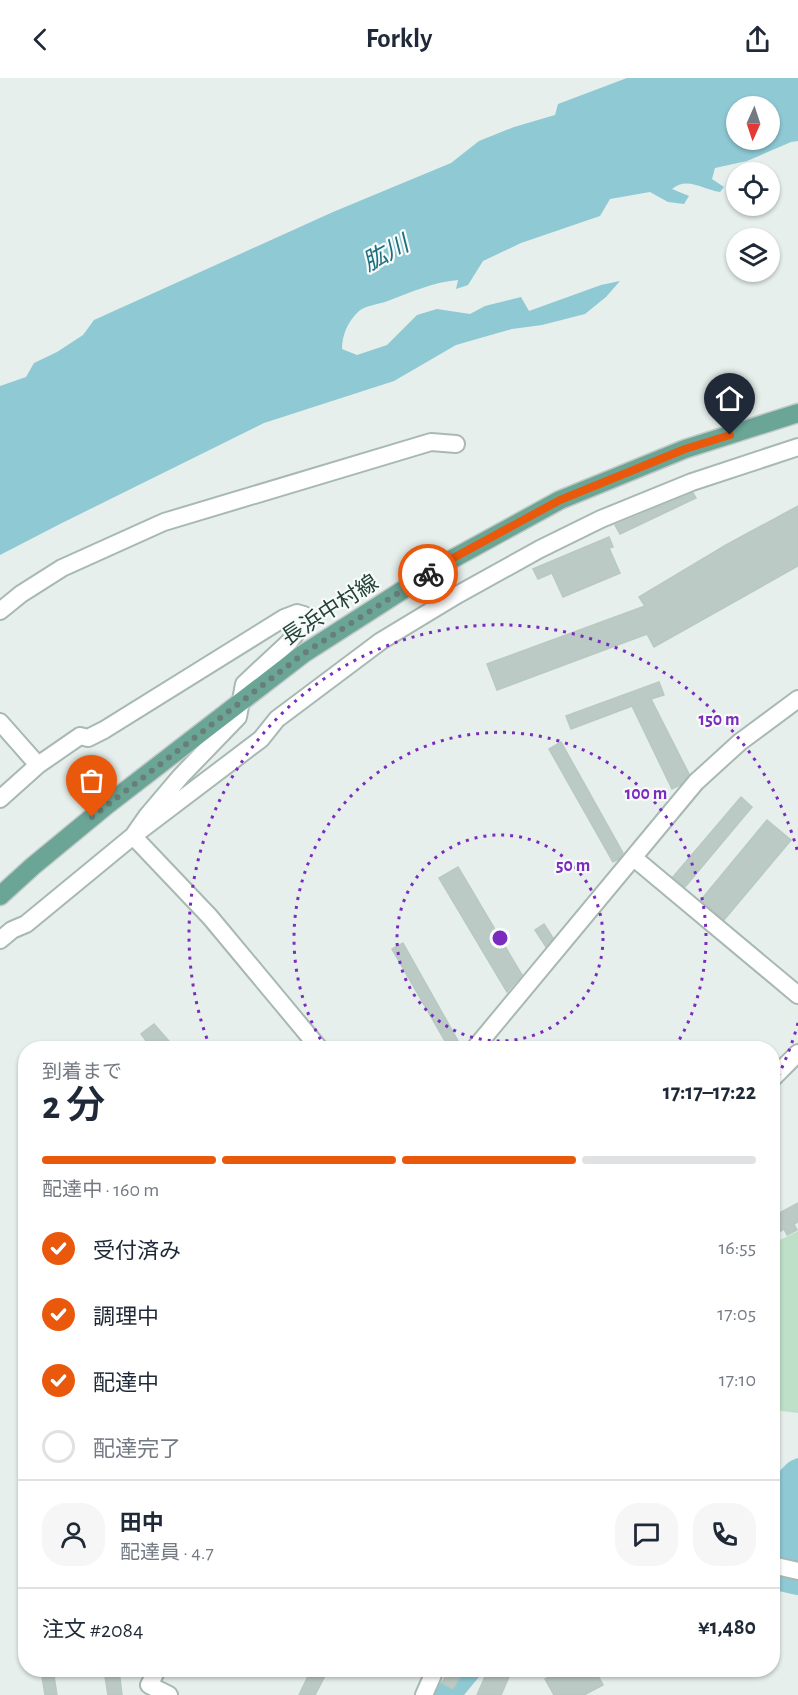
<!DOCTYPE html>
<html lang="ja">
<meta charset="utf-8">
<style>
:root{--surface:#fff;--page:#f6f6f7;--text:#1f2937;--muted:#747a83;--line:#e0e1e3;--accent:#ea580c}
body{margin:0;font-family:"Alegreya Sans","Noto Sans JP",sans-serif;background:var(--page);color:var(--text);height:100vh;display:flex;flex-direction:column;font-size:22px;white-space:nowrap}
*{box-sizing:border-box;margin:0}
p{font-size:20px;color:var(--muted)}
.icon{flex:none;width:33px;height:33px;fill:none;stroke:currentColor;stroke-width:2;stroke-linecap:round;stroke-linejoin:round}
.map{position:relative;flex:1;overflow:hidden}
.drawer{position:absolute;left:18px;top:963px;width:762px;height:636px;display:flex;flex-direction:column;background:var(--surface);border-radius:24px;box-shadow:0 2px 4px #0004}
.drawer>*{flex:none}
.needle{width:39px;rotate:183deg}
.controls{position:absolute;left:726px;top:18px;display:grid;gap:12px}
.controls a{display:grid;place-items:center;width:54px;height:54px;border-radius:50%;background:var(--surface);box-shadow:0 2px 4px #0004;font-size:30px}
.pin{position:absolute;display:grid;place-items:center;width:51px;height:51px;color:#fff;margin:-62px -26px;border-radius:50% 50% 50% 0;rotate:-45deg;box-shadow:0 0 6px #0007}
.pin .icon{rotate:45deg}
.courier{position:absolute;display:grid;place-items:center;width:60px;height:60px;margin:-30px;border:4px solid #ea580c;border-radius:50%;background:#fff;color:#222;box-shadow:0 2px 8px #0007}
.summary em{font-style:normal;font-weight:600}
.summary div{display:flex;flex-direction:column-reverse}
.summary{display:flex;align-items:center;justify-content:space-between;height:102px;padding:0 24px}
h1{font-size:39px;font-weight:600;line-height:45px}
.bar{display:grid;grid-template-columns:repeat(4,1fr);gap:9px 6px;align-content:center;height:72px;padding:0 24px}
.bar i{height:8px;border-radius:4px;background:var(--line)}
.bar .current{background:var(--accent)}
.bar p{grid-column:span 4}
.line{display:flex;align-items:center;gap:15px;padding:0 24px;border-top:2px solid var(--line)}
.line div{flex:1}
.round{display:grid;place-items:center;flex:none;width:63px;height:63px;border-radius:24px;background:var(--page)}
ol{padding:0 24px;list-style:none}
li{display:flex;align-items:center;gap:18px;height:66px}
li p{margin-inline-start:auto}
li .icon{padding:6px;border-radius:50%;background:var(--accent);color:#fff;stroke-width:4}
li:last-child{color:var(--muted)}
li i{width:33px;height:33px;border:3px solid var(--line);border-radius:50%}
header{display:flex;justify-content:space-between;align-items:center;height:78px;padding:0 24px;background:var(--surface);font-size:27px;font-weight:600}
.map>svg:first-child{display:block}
.green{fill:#bfe0c8}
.water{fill:#8ec9d4;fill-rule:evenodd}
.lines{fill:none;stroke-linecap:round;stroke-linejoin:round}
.river{stroke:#8ec9d4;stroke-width:26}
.building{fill:#bbcac4;stroke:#b8c9c2;stroke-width:1.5}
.minor-casing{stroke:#a8b8b2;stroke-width:20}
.major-casing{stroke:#c2cac8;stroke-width:21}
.minor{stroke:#fff;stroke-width:16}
.major{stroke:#6aa596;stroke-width:18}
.done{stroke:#687f78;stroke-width:6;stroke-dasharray:0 10.8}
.route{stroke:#ea580c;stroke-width:8}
.ring{fill:none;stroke:#7b2cbf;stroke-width:3;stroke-dasharray:3 6}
.labels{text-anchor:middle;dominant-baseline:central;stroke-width:4.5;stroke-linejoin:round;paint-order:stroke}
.street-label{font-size:22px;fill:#24423a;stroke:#f7fbf9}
.water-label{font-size:24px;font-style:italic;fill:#1c6f80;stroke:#f7fbf9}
.centre{fill:#7b2cbf;stroke:#f7fbf9;stroke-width:3}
.ring-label{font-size:18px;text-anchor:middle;font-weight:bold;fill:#7b2cbf;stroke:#f7fbf9;stroke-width:4.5;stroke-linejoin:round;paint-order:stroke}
</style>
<header><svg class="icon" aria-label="back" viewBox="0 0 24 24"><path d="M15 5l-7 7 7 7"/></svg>Forkly<svg class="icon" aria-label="share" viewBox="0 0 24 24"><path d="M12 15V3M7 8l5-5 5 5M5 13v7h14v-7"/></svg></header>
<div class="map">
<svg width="798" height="1617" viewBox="0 0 798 1617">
<rect width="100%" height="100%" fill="#e6efeb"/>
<!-- green -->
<path class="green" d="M798 1153V1335L773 1332 772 1166Z"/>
<!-- water -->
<path class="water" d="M627 0H798V63L791 64 747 83 715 90 712 101 724 109 720 114C704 112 687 98 672 111L689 118 684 126 668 124 650 114 610 121 600 138 521 165 483 183 468 207 456 211 458 202C432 204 410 215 385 224 378 226 365 228 359 233 348 243 342 257 342 271L357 277 387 267 417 237 437 231 470 236 485 228 521 219 529 233 601 207 620 203 606 219 585 236 542 247 512 251 456 267 394 303 264 345 60 446 0 477V308L26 299 34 285 57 274 83 257 94 242 333 134 451 85 479 63 514 49 555 37 558 26ZM736 28H770V62H736Z
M798 1380V1487L773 1480V1398C785 1391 784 1384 798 1380Z"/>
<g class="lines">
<!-- river -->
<path class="river" d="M772 1498 798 1504
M447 1617 468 1592"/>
</g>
<!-- building -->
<path class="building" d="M693 415 696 420 620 456 615 447Z
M798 428V488L654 569 647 556 497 612 487 586 645 528 639 519 726 467Z
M609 459 613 469 609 470 620 495 563 519 552 495 538 501 533 491Z
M659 604 664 617 651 621 689 696 680 707 672 711 632 628 571 651 566 638Z
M561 664 623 775 619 781 613 784 549 671Z
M741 719 752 729 685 809 673 799Z
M767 742 791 762 724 842 701 822Z
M458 789 522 897 507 914 439 800Z
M544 846 553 860 546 869 535 852Z
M403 865 462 970H449L392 871Z
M154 946 175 970H139L147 964 141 956Z
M798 1125V1144L794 1146 797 1152 787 1157 784 1151 772 1158V1139Z
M41 1592H53L57 1617H45Z
M104 1592H119L122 1617H108Z
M311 1592H328L315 1617H299Z
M449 1592H464L453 1611 442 1605Z
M488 1592H512L501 1617H477Z
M562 1592H595L603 1607 584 1617H554L545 1601Z"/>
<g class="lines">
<!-- minor casing -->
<g class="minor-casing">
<path id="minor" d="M0 533 21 516 62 490 164 444 431 364 456 366
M0 644 38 687
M0 721 38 687 80 658 88 660 104 652 284 540 297 535 304 537 302 548 289 564 244 606 238 639 181 698 147 738 133 758 210 839 319 970
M634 780 798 917
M0 862 12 852 26 846 133 758 261 661 277 641 381 563 457 517 540 471 601 441 692 404 798 369
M475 970 696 704 740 664 798 621
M772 1001 798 975
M772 1487 798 1493
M157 1592 149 1607 169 1617
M424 1617 435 1592"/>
</g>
<!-- major casing -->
<g class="major-casing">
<path id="major" d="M0 818 33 788 107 727 303 576 445 485 560 422 685 371 798 335"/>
</g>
<!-- minor -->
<use href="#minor" class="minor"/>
<!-- major -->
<use href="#major" class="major"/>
</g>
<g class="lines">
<!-- done -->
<path class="done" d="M92 739 303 576 428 496"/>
<!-- route -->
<path class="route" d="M428 496 444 485 560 422 685 371 730 357"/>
</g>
<!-- distance rings -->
<g class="ring">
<circle cx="500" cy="860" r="103"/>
<path d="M325 969A206 206 0 1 1 675 969"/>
<path d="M798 945A310 310 0 0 1 774 1006M210 969A310 310 0 1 1 798 775"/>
</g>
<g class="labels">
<!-- street labels -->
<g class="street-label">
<text transform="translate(330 532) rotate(-33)">長浜中村線</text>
</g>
<!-- water labels -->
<g class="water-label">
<text transform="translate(386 176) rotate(-28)">肱川</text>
</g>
</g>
<circle cx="500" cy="860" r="9" class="centre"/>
<g class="ring-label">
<text x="719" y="647">150 m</text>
<text x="646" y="721">100 m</text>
<text x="573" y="793">50 m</text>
</g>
</svg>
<div class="controls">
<a><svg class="needle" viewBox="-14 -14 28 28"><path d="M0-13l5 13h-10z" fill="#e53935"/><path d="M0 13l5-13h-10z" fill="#747a83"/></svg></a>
<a><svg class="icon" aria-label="locate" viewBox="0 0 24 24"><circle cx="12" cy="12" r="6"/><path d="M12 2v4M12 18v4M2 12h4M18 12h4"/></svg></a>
<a><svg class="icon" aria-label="layers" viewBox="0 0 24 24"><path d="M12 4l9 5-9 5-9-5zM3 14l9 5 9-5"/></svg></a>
</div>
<div class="pin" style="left:92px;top:739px;background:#ea580c"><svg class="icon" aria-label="bag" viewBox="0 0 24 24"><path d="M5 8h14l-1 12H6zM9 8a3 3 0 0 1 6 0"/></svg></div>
<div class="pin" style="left:730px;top:357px;background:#1f2937"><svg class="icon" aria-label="home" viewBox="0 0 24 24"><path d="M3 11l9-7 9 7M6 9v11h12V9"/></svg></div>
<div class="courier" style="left:428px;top:496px"><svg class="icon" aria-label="bike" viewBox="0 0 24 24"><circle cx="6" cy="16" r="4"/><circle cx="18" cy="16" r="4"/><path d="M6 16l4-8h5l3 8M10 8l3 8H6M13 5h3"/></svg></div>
<section class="drawer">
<div class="summary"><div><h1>2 分</h1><p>到着まで</p></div><em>17:17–17:22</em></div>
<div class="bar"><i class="current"></i><i class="current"></i><i class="current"></i><i></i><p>配達中 · 160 m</p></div>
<ol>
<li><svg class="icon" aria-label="check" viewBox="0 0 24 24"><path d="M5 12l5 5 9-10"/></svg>受付済み<p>16:55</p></li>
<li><svg class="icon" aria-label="check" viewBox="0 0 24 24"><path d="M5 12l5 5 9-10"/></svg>調理中<p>17:05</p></li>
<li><svg class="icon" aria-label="check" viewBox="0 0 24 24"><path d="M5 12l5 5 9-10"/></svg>配達中<p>17:10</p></li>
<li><i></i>配達完了</li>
</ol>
<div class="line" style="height:108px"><a class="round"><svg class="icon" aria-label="person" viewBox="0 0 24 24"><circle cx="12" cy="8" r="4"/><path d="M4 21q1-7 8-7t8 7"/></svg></a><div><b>田中</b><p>配達員 · 4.7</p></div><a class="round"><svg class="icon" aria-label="chat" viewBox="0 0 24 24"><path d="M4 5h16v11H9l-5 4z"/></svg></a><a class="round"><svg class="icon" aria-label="phone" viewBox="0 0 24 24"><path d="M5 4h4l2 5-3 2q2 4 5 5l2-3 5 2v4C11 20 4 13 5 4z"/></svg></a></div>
<div class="line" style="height:78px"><div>注文 #2084</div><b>¥1,480</b></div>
</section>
</div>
